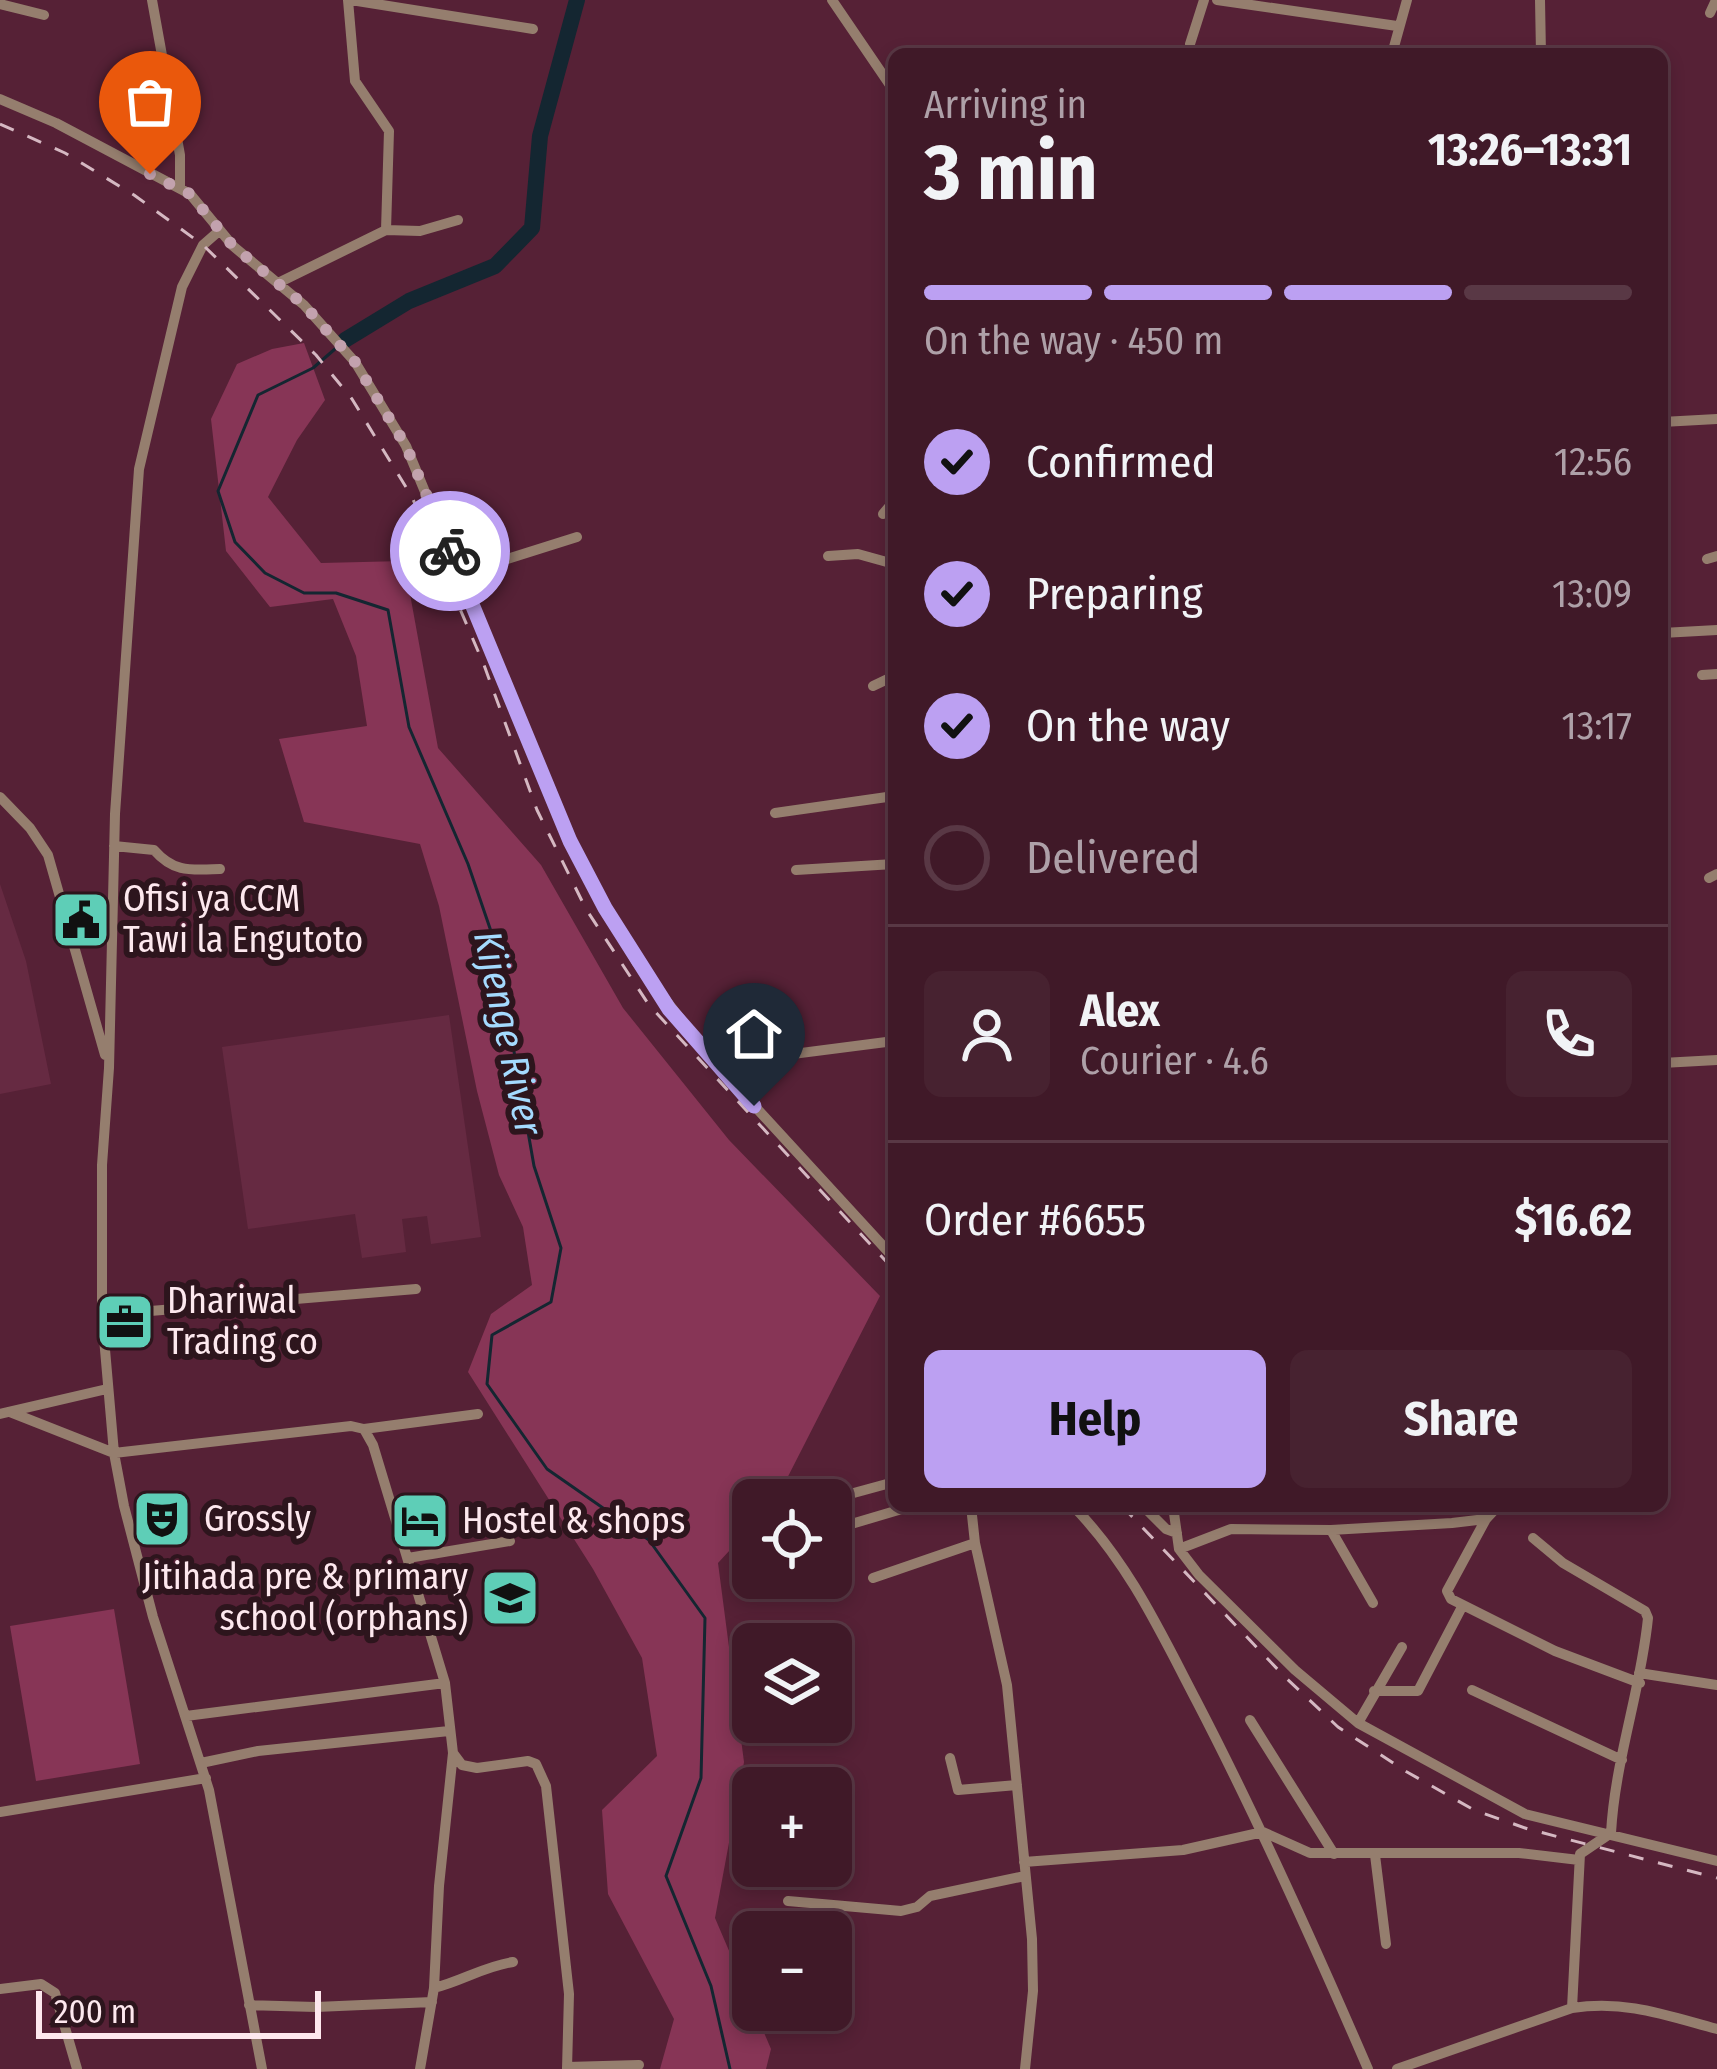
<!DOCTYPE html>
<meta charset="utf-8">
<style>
:root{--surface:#401928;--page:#472230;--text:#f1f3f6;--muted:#aea0a8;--line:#593845;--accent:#bca0f2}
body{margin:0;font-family:"Fira Sans Condensed",sans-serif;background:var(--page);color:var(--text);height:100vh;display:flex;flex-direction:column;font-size:45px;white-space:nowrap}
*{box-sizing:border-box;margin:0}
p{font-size:39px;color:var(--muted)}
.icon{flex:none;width:66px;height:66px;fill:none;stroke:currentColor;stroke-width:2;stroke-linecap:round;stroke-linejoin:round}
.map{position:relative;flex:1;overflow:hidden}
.drawer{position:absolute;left:888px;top:48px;width:780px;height:1464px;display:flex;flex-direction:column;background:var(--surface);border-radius:18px;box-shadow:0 6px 18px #0003,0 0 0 3px var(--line)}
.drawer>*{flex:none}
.buttons{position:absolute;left:732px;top:1479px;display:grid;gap:24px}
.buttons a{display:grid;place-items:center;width:120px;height:120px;border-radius:18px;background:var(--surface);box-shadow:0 6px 18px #0003,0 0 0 3px var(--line);font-size:60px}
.scale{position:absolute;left:36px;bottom:30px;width:285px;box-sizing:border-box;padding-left:12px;border:6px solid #fde8ee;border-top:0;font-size:33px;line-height:42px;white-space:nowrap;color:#fde8ee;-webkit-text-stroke:9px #2d151d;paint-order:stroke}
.pin{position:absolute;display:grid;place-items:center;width:102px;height:102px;color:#fff;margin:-123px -51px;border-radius:50% 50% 50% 0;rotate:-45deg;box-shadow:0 0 12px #0007}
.pin .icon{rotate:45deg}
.courier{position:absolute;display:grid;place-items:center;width:120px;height:120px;margin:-60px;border:9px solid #bca0f2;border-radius:50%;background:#fff;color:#222;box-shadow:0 3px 15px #0007}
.head em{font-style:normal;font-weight:700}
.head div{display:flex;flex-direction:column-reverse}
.head{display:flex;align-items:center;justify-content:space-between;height:204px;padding:0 36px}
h1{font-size:78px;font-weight:700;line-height:90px}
.bar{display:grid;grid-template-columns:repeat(4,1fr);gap:18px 12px;align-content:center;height:144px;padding:0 36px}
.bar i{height:15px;border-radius:9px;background:var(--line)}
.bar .current{background:var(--accent)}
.bar p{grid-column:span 4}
.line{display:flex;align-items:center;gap:30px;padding:0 36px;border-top:3px solid var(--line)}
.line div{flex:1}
.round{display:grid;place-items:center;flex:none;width:126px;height:126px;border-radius:18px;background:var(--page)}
ol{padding:0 36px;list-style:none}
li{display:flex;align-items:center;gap:36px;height:132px}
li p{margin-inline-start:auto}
li .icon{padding:12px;border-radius:50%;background:var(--accent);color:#111;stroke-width:4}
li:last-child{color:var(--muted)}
li i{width:66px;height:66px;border:6px solid var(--line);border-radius:50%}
.action{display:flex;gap:24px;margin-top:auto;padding:24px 36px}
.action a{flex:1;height:138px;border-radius:18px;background:var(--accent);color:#111;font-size:48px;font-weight:700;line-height:138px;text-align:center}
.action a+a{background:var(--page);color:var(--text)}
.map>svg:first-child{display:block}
.built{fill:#662a42}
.green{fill:#873556}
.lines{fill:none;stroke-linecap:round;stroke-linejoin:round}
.stream{stroke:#142631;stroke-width:3}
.river{stroke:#142631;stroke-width:16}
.street{stroke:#957e6e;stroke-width:10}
.rail{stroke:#d5b8c2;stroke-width:3;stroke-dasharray:15 15;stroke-linecap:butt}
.done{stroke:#c3a2ae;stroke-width:12;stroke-dasharray:0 21.6}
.route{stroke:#bca0f2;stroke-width:15}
.labels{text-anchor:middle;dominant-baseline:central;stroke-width:12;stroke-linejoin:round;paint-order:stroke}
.poi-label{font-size:36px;fill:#fde8ee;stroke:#2d151d;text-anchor:start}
.water-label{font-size:39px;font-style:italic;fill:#a4dafe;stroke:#2d151d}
</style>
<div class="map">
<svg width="1717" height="2069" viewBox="0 0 1717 2069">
<rect width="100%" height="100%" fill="#562136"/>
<!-- built -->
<path class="built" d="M0 884 26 961 51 1084 0 1094Z
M449 1015 481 1237 431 1244 427 1216 402 1219 406 1252 362 1258 355 1214 248 1229 222 1047Z"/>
<!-- green -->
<path class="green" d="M304 343 325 400 297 440 268 497 321 563 404 561 438 748 541 865 623 1008 729 1140 880 1296 776 1500H753V1525L718 1563 744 1762 715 1918 771 2049 766 2069H660L674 2019 608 1894 602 1810 657 1756 642 1658 593 1569 468 1372 491 1314 532 1285 523 1227 499 1175 477 1091 439 906 420 844 304 822 279 739 367 726 356 656 333 599 270 607 226 551 211 419 237 364 272 349Z
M114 1609 140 1764 36 1781 10 1626Z"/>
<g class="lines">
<!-- stream -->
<path class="stream" d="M335 349 313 368 258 395 218 491 235 542 265 573 304 593H336L388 610 409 727 468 864 495 943 534 1166 561 1248 551 1302 492 1335 487 1384 547 1469 649 1540 705 1618 701 1778 666 1876 711 1986 730 2069"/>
<!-- river -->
<path class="river" d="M345 340 409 301 495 266 532 228 540 136 577 0"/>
<!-- street -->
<path class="street" d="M152 0 180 155V188
M351 0 533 29
M832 0 894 91
M1217 0 1397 26
M1540 0 1541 54
M0 4 44 15
M1710 13 1716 0
M1190 44 1204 0
M1392 54 1407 0
M0 99 56 123 190 194 233 246 304 305 355 362 406 446 570 841 637 963 700 1044 714 1056 746 1060 894 1041
M386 230 420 231 458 220
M219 231 203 245 182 287 139 469 115 814 109 1068 102 1165V1315L114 1453 124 1506 153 1617 209 1790 262 2069
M278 283 386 230 389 131 355 81 348 0
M1662 422 1717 419
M883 514 894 501
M828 556 858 554 894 564
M1707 559 1717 556
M460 574 577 537
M1662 633 1717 630
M1702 675 1717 674
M873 686 894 676
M0 797 30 828 48 855 105 1055
M775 813 894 796
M114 846 154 850C174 873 191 870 220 869
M796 870 894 864
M1709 878 1717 874
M714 1056 726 1075 894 1258
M1662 1063 1717 1060
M102 1315 416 1289
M1662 1380 1663 1389
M10 1412 114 1453 351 1426 364 1429 373 1445 445 1683 453 1753 462 1765 477 1768 528 1761 536 1764 546 1786 569 1994 567 2069
M0 1414 107 1389
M364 1429 478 1414
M828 1500 894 1482
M971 1506 975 1543 1007 1685 1032 1939 1033 1991 1025 2069
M1073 1506C1128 1562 1160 1631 1196 1700 1259 1821 1314 1944 1368 2069
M1143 1506 1166 1529 1177 1533
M1173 1506 1179 1549 1199 1575 1295 1670 1358 1723 1525 1814 1717 1861
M1486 1519 1447 1591 1451 1599 1555 1651 1640 1683
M831 1530 912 1506
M1331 1530 1373 1603
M1533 1538 1563 1563 1645 1611 1648 1618C1641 1690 1615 1760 1611 1833L1580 1854 1572 2008
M1179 1549 1231 1529 1331 1530 1452 1523 1486 1519 1498 1506
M408 1558 510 1541
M873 1578 975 1543
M1639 1673 1717 1685
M1472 1690 1622 1760
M1374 1691H1418L1463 1605
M186 1716 445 1683
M1250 1720 1334 1854
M1358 1723 1402 1647
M950 1758 958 1790 1017 1785
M201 1763 258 1751 449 1731
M0 1812 206 1778
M1375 1855 1386 1944
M1024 1862 1183 1850 1263 1832 1310 1853H1519L1579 1860
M788 1901 901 1911 917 1907 930 1896 1025 1876
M434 1988C462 1981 485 1966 513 1962
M0 1989 41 1984 55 1993 77 2069
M249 2005 316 2007 432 2002
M567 2067 639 2065
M420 2069 434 1988 439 1886 453 1753
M1397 2069 1572 2008C1626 2000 1665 2015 1717 2029"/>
<!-- rail -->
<path class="rail" d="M0 124 65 153 134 195 203 245 316 355 352 399 412 497 484 665 537 810 586 909 649 1005 894 1270
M1122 1506 1284 1676 1338 1727 1407 1772 1474 1810 1528 1829 1717 1878"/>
</g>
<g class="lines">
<!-- done -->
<path class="done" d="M150 174 190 194 233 246 304 305 355 362 406 446 450 551"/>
<!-- route -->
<path class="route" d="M450 551 570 841 605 908 669 1009 754 1106"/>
</g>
<!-- icons -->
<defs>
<g id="civic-square" transform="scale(3)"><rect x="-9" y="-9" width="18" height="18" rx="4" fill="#5eceb7" stroke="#2d151d"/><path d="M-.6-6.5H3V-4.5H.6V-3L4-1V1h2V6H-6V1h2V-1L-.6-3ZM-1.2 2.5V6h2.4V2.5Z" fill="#111"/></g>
<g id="office-square" transform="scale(3)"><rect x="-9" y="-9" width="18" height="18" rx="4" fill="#5eceb7" stroke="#2d151d"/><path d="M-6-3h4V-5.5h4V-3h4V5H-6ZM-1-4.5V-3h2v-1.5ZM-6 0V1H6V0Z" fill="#111"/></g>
<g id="theatre-square" transform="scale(3)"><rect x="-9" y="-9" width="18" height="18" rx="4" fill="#5eceb7" stroke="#2d151d"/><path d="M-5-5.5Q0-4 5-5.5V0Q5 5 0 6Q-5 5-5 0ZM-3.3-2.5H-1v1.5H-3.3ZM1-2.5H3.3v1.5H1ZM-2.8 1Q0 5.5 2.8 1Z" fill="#111"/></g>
<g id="hotel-square" transform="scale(3)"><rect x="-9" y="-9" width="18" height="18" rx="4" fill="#5eceb7" stroke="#2d151d"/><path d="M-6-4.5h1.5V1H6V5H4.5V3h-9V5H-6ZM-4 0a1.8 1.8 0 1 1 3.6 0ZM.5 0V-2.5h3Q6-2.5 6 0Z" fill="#111"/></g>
<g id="school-square" transform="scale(3)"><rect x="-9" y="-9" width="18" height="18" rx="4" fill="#5eceb7" stroke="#2d151d"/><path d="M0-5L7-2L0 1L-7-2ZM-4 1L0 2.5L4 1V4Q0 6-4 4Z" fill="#111"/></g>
</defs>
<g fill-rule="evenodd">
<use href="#civic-square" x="81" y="920"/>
<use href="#office-square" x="125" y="1322"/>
<use href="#theatre-square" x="162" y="1519"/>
<use href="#hotel-square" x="420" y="1521"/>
<use href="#school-square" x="510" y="1598"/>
</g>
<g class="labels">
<!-- poi labels -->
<g class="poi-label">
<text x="123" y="899">Ofisi ya CCM<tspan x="123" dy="41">Tawi la Engutoto</tspan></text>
<text x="167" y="1301">Dhariwal<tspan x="167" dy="41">Trading co</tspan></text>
<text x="204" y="1519">Grossly</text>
<text x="462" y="1521">Hostel &amp; shops</text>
<text x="468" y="1577" text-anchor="end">Jitihada pre &amp; primary<tspan x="468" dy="41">school (orphans)</tspan></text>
</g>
<!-- water labels -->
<g class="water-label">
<text transform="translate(508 1033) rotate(78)">Kijenge River</text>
</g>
</g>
</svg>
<div class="buttons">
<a><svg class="icon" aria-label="locate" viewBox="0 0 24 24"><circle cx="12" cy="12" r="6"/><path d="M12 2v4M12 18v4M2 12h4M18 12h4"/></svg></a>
<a><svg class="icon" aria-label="layers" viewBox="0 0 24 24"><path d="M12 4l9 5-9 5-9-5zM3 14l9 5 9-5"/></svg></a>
<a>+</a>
<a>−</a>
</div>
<div class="scale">200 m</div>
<div class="pin" style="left:150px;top:174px;background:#ea580c"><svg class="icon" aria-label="bag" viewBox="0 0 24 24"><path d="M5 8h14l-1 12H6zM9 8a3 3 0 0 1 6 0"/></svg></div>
<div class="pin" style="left:754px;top:1106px;background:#1f2937"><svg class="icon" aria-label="home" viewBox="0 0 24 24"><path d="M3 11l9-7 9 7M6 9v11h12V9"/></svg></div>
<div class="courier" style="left:450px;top:551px"><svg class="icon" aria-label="bike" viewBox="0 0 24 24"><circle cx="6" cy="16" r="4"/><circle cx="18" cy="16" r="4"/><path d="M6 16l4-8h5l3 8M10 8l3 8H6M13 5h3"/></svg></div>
<section class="drawer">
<div class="head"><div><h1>3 min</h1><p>Arriving in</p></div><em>13:26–13:31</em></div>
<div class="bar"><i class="current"></i><i class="current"></i><i class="current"></i><i></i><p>On the way · 450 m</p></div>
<ol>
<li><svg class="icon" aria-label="check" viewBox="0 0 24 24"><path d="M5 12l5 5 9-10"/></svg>Confirmed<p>12:56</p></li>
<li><svg class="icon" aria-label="check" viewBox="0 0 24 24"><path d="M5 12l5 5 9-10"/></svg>Preparing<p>13:09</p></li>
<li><svg class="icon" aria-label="check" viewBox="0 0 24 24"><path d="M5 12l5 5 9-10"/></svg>On the way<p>13:17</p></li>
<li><i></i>Delivered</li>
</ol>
<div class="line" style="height:216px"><a class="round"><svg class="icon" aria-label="person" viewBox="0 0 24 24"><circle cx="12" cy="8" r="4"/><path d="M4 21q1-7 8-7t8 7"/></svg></a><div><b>Alex</b><p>Courier · 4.6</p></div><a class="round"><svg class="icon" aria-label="phone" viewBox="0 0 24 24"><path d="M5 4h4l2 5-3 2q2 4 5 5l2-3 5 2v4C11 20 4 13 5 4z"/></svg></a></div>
<div class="line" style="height:156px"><div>Order #6655</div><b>$16.62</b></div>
<div class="action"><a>Help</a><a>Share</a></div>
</section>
</div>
